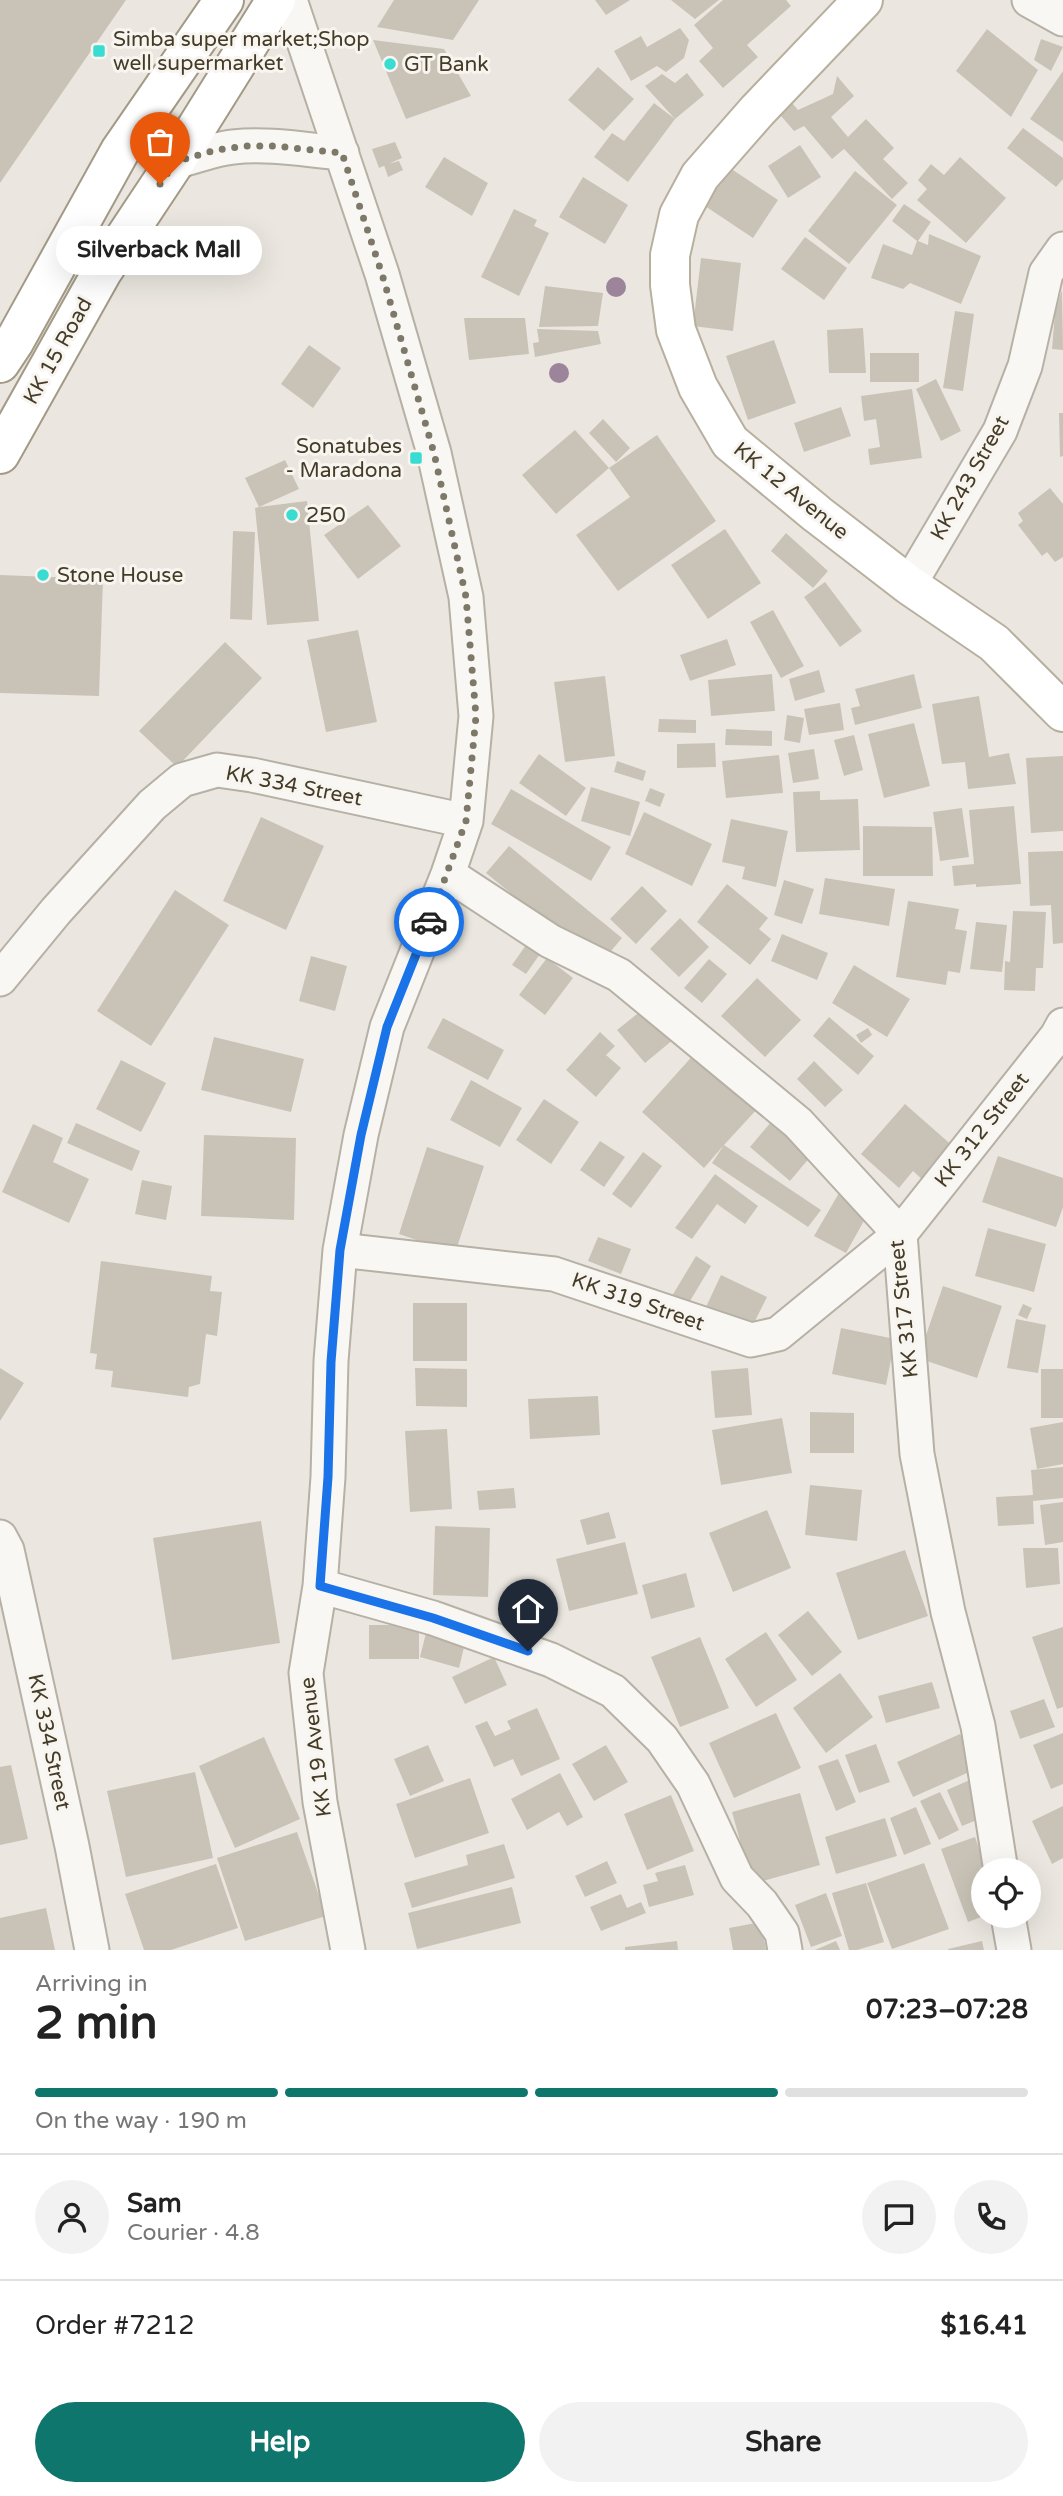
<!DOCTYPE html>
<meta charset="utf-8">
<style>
:root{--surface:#fff;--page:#f2f2f2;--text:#222;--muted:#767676;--line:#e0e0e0;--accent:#0f766e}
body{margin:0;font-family:"Varela Round",sans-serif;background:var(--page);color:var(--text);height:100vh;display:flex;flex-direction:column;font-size:26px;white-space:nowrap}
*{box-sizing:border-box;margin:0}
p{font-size:23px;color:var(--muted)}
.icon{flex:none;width:38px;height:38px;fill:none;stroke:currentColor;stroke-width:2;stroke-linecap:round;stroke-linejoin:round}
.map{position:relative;height:1950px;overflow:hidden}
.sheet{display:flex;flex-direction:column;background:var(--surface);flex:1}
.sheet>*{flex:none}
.buttons{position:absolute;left:971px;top:1858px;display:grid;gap:14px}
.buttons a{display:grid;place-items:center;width:70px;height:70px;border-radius:50%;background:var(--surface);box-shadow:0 7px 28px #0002;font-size:35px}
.pin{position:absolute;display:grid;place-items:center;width:60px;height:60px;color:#fff;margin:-72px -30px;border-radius:50% 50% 50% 0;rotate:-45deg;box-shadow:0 0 7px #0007}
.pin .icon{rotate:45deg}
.courier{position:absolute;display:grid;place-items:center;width:70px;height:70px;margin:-35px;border:5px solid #1a73e8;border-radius:50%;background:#fff;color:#222;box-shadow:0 2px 9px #0007}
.bubble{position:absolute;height:49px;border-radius:24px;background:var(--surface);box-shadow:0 7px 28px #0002;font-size:23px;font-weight:700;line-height:49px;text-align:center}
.overview em{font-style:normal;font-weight:700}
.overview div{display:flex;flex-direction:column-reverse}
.overview{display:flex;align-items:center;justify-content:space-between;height:119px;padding:0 35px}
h1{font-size:46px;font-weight:700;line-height:52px}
.bar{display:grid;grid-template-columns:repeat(4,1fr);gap:10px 7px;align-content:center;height:84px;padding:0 35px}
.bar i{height:9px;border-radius:5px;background:var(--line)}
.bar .current{background:var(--accent)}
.bar p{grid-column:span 4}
.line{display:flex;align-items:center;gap:18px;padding:0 35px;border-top:2px solid var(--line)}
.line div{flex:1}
.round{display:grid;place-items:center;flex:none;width:74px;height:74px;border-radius:37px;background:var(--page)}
.action{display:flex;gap:14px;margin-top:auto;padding:14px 35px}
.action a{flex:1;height:80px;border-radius:42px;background:var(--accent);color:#fff;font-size:28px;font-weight:700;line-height:80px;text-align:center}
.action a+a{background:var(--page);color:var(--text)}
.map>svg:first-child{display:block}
.building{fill:#c9c3b7}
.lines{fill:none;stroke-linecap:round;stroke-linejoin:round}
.minor-casing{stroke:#b6b0a5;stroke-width:37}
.major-casing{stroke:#b8af9e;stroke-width:42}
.highway-casing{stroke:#a39a86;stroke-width:42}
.minor{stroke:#f8f7f3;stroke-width:33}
.major{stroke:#fff;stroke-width:38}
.highway{stroke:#fff;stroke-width:38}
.tree{fill:#9c849a}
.done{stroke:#7e7868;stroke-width:7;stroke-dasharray:0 12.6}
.route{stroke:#1a73e8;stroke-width:9}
.poi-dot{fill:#39dcd0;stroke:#f8f5f0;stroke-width:2.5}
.labels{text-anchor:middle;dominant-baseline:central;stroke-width:6;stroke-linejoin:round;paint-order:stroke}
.poi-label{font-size:21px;fill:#443c27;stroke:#f8f5f0;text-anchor:start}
.street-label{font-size:21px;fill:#443c27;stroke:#f8f5f0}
</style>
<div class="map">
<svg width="1063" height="1950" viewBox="0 0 1063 1950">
<rect width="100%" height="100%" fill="#ebe7e0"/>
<!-- building -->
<path class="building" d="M0 0H126L0 183Z
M394 0H479L453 40 377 27Z
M595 0H630L606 15Z
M671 0H719L695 19Z
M723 0H786L791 6 747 45 758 57 723 88 699 61 713 48 694 25Z
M680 28 689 40 684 58 666 72 657 66 631 81 614 51 641 36 647 47Z
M987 29 1038 70 1011 117 956 71Z
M1041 39 1063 47 1051 71 1034 60Z
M373 40 444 49 471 96 406 119Z
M598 67 634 99 604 131 568 100Z
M1063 71V142L1030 119Z
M687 73 704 95 675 119 628 182 594 157 612 133 624 141 654 103 675 119 645 86 662 74 675 83Z
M837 76 854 96 831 117 848 137 866 119 894 148 883 159 908 183 892 199 844 149 832 159 804 126 794 131 775 109 788 98 798 110 833 94Z
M1023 128 1063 158V179L1056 187 1007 148Z
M395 142 402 158 379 168 372 149Z
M800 145 821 177 788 198 768 166Z
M444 157 488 183 472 216 425 187Z
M960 157 1006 198 966 243 917 200 927 189 918 180 931 164 944 175Z
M399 161 403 170 388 177 384 165Z
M727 166 778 200 753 238 702 204Z
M855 171 897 205 849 264 808 231Z
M583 177 628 205 605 244 559 217Z
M904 204 931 222 918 241 928 245 929 234 981 256 961 304 910 283 903 289 871 278 883 244 912 255 917 241 892 221Z
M514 209 537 220 534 226 549 233 519 296 481 277Z
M805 237 847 268 824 300 781 269Z
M701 258 741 263 733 331 693 326Z
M545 286 603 293 598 326 539 327Z
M1062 290 1063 350 1052 349 1055 313Z
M955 311 974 314 963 391 943 388Z
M464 318H525L529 354 469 360Z
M863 328 866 373H829L827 330Z
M537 329 598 331 601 344 535 357 533 343 539 342Z
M774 340 796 403 748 420 726 356Z
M309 345 341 368 313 408 281 384Z
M870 353H919V382H870Z
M936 379 961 431 941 441 916 389Z
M912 389 922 458 870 465 868 449 880 447 876 419 864 421 861 396Z
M841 407 851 436 804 452 794 423Z
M1059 413H1063V456L1060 457Z
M603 419 630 448 616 462 589 433Z
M575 430 609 468 556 514 522 475Z
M657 435 716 521 618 591 576 535 630 497 609 468Z
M285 460 299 489 259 507 307 501 319 621 267 625 255 508 259 507 245 478Z
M1050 488 1063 504V557L1055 562 1047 552 1042 556 1018 525 1023 521 1018 513Z
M368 505 401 546 358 579 324 535Z
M725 529 761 583 708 619 671 565Z
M233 531 255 532 252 620 230 619Z
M786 533 828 571 813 588 771 551Z
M0 575 103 579 99 696 0 693Z
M825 582 862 631 840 647 804 597Z
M773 610 804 666 781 678 750 622Z
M358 630 377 722 326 732 307 640Z
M727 639 736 665 690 681 680 655Z
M225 642 262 678 177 767 139 731Z
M819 670 825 692 795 701 789 679Z
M772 674 775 711 711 716 708 680Z
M914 674 922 708 855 725 851 708 860 706 855 689Z
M605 676 615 756 565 762 554 682Z
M979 696 989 757 1009 753 1016 784 968 789 965 762 942 764 932 704Z
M840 703 844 730 809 735 804 709Z
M787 715 804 718 800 743 784 740Z
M659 719 696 720V733L658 732Z
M914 723 930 786 884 798 868 734Z
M726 729 772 731V746L725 745Z
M854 735 863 770 844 776 834 740Z
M715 743 716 767 677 768V744Z
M814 749 819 779 793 783 788 753Z
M539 754 586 788 566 816 519 783Z
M779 755 783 793 726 798 722 761Z
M1063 756V831L1031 833 1026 758Z
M617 761 646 771 643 781 614 772Z
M591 787 640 802 630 836 581 821Z
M650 788 665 794 660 807 645 801Z
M511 789 611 847 591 881 491 824Z
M820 791V800L858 799 860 850 796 852 793 792Z
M1014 806 1021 884 976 887V884L954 886 952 866 974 864 969 810Z
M962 808 969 857 940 861 933 812Z
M644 812 712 844 692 886 625 854Z
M261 817 324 846 286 930 223 901Z
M731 819 788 831 776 887 742 879 745 867 722 862Z
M863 826 932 827 933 876H863Z
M509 846 622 938 599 965 486 873Z
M1063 851V943L1053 944 1051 905 1030 906 1028 852Z
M825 878 895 889 889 926 819 914Z
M784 880 814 889 802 924 774 915Z
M727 884 768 918 759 929 771 939 750 965 697 922Z
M642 886 667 911 636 944 610 919Z
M175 890 229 925 151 1046 97 1011Z
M908 901 959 909 955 929 967 931 960 973 948 971 946 985 896 977Z
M1013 911 1046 912 1043 968H1036L1035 991 1004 990 1005 961 1010 962Z
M680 918 709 947 679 977 650 949Z
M976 922 1007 925 1002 972 970 969Z
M782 934 828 953 817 980 771 961Z
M526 945 540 954 526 974 512 965Z
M311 956 347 966 335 1011 299 1001Z
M547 958 573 978 545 1015 519 995Z
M709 959 727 974 702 1003 684 988Z
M854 965 910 999 887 1037 832 1003Z
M757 978 801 1020 765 1057 721 1016Z
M647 1006 674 1039 645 1063 617 1030Z
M829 1017 874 1056 858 1075 813 1036Z
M443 1018 504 1050 488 1080 427 1048Z
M868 1028 872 1035 861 1043 856 1035Z
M600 1032 615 1046 606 1055 621 1068 596 1097 566 1070Z
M214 1037 304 1059 291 1112 201 1090Z
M697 1051 759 1107 724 1145 821 1210 808 1227 712 1163 724 1145 704 1168 642 1112Z
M121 1060 166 1083 141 1132 96 1109Z
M814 1061 843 1090 825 1107 797 1079Z
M471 1080 522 1108 500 1147 450 1120Z
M544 1099 579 1122 551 1164 516 1140Z
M905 1104 955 1148 925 1182 913 1171 899 1188 861 1154Z
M776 1116 816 1150 790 1181 750 1147Z
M76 1123 140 1151 132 1171 67 1143Z
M33 1124 63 1138 53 1162 89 1179 69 1223 2 1192Z
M204 1135 296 1138 294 1220 201 1216Z
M600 1141 625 1157 604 1187 580 1170Z
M427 1147 484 1166 455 1253 399 1234Z
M643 1152 662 1166 631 1208 612 1194Z
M998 1156 1063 1178V1207L1056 1227 982 1202Z
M715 1174 758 1206 745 1224 717 1204 692 1239 675 1228Z
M142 1180 172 1186 166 1220 135 1214Z
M839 1193 870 1210 846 1253 814 1236Z
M988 1228 1046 1244 1034 1292 975 1276Z
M598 1237 631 1249 621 1274 588 1261Z
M696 1256 711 1266 684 1311 669 1301Z
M101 1261 212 1276 210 1291 222 1292 217 1336 206 1334 200 1384 189 1387 188 1397 111 1387 113 1371 95 1369 97 1354 90 1353Z
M721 1275 767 1297 751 1329 706 1307Z
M943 1286 1002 1306 977 1378 918 1358Z
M413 1303H467V1361H413Z
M1023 1304 1032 1308 1027 1319 1018 1315Z
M1016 1319 1046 1325 1038 1373 1007 1368Z
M841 1328 895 1339 886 1385 832 1374Z
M0 1368 24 1383 0 1421Z
M415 1368 467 1369V1407L416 1406Z
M748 1368 752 1415 715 1418 711 1371Z
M1041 1369H1063V1418H1041Z
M598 1396 600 1435 530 1439 528 1399Z
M810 1412 854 1413V1453H810Z
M782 1418 792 1473 721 1485 712 1430Z
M1063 1422V1464L1037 1469 1030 1428Z
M447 1429 452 1509 410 1512 405 1431Z
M1063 1467V1498L1033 1501 1034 1524 998 1526 996 1497 1033 1495 1031 1470Z
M810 1485 862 1490 857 1541 805 1535Z
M514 1488 516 1508 479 1510 477 1491Z
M1063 1502V1542L1045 1545 1040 1505Z
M767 1510 791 1568 733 1592 709 1533Z
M609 1512 616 1538 587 1545 580 1520Z
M261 1521 280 1643 172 1660 153 1538Z
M435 1526 490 1528 488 1597 433 1595Z
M625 1542 638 1594 569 1611 556 1559Z
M1023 1548H1058L1060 1584 1026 1588Z
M905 1550 928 1616 858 1640 836 1573Z
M686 1573 695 1607 651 1619 642 1585Z
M808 1611 842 1652 812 1676 778 1635Z
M369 1625H419V1659H369Z
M1063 1627V1707L1057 1709 1032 1637Z
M766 1632 797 1680 756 1707 725 1659Z
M426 1633 465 1643 459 1668 420 1657Z
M700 1637 729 1708 680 1727 651 1657Z
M494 1657 507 1685 465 1704 452 1677Z
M840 1673 873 1717 826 1753 793 1708Z
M932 1682 940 1708 886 1723 878 1696Z
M1044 1699 1055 1727 1020 1739 1010 1711Z
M537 1708 560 1759 521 1776 513 1759 494 1767 475 1726 487 1721 495 1736 511 1729 507 1721Z
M776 1713 801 1768 734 1798 709 1743Z
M1063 1733V1784L1051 1789 1033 1745Z
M960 1734 976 1769 913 1797 897 1762Z
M264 1737 300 1819 235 1848 199 1766Z
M876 1744 890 1782 859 1793 845 1755Z
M428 1745 444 1781 410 1796 394 1759Z
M606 1745 628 1782 594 1801 572 1764Z
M838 1759 856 1802 836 1811 818 1766Z
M11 1765 28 1839 0 1845V1767Z
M195 1772 213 1858 126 1877 107 1791Z
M560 1773 583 1817 567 1826 559 1812 527 1830 511 1799Z
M470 1778 489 1833 415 1858 396 1804Z
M972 1779 987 1816 962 1826 947 1790Z
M940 1792 959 1830 939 1840 920 1801Z
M800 1793 820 1865 752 1884 732 1812Z
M671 1795 694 1851 647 1870 624 1814Z
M1063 1806V1858L1052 1864 1032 1821Z
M916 1807 931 1844 904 1855 890 1818Z
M885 1818 897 1856 836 1874 825 1837Z
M297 1832 326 1916 245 1941 217 1858Z
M975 1837 987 1871H984V1916L968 1922 941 1849Z
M504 1844 515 1878 412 1908 404 1883 468 1865 466 1855Z
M607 1861 617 1883 585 1897 575 1876Z
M924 1863 949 1929 892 1949 867 1883Z
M216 1864 238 1928 171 1950H144L125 1894Z
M685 1865 694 1895 649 1907 643 1885 658 1881 655 1873Z
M866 1883 884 1942 857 1950H849L832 1893Z
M512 1887 521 1923 417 1949 408 1913Z
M826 1893 842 1936 811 1947 795 1905Z
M621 1894 627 1908 641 1902 646 1913 601 1931 590 1907Z
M46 1908 55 1950H0V1918Z
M761 1922 766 1950H733L729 1928Z
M677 1941 678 1950H625V1947Z
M836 1941 840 1950H815Z
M982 1941 984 1950H948V1949Z"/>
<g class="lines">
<!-- minor casing -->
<g class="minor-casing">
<path id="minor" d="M290 0 382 274 434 453 466 597 476 716 466 821 448 874 387 1027 361 1135 340 1250 331 1361 328 1477 320 1586 306 1673 320 1802 348 1950
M1029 0 1063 19
M175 162C194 157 213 149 233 147 269 143 306 150 342 153
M909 585 1000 431 1025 366 1046 273 1063 249
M448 874 550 941 619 975 798 1123 900 1234 917 1454 948 1612 978 1726 1001 1871
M0 979 56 911 152 805 182 780 217 770 252 775 466 821
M340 1250 554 1274 751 1340 778 1334 900 1234 1057 1036 1063 1025
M0 1537 7 1550 72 1846 92 1950
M320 1586 433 1618 551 1660 613 1691 662 1739 693 1784 737 1878 762 1904 782 1933 785 1950
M1008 1916 1014 1950"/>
</g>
<!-- major casing -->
<g class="major-casing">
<path id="major" d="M863 0 757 111 700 176 679 215 670 255V285L676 330 698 387 730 442 817 514 909 585 994 643 1063 712"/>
</g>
<!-- highway casing -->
<g class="highway-casing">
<path id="highway" d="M0 363 14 342 120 151 224 0
M0 454 102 272 175 162 276 0"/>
</g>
<!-- minor -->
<use href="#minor" class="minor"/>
<!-- major -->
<use href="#major" class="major"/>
<!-- highway -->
<use href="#highway" class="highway"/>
</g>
<!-- trees -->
<g class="tree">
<circle cx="616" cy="287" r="10"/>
<circle cx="559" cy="373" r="10"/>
</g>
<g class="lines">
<!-- done -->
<path class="done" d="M160 184 175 162 216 150 245 146H274L342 153 382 274 434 453 466 597 476 716 466 821 429 922"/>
<!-- route -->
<path class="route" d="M429 922 387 1027 361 1135 340 1250 331 1362 328 1477 320 1586 433 1618 528 1651"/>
</g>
<!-- markers -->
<g class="poi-dot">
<rect x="92" y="44" width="14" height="14" rx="3.5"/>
<circle cx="390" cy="64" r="7"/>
<rect x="409" y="451" width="14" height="14" rx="3.5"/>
<circle cx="292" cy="515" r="7"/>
<circle cx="43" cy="575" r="7"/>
</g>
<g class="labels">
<!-- poi labels -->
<g class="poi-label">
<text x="113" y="39">Simba super market;Shop<tspan x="113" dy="24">well supermarket</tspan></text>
<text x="404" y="64">GT Bank</text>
<text x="402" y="446" text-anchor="end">Sonatubes<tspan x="402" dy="24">- Maradona</tspan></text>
<text x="306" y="515">250</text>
<text x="57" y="575">Stone House</text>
</g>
<!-- street labels -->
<g class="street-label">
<text transform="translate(58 351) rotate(-61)">KK 15 Road</text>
<text transform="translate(970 478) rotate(-61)">KK 243 Street</text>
<text transform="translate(791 491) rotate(39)">KK 12 Avenue</text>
<text transform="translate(294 786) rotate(11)">KK 334 Street</text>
<text transform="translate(982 1130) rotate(-52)">KK 312 Street</text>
<text transform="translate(638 1302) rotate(19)">KK 319 Street</text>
<text transform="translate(904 1309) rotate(-96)">KK 317 Street</text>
<text transform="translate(49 1742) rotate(78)">KK 334 Street</text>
<text transform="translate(316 1747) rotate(-97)">KK 19 Avenue</text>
</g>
</g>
</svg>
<div class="buttons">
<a><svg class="icon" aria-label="locate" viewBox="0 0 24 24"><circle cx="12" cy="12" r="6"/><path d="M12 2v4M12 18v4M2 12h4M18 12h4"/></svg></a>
</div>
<div class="pin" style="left:160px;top:184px;background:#ea580c"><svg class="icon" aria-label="bag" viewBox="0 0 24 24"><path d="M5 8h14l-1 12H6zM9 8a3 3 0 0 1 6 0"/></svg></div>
<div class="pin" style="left:528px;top:1651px;background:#1f2937"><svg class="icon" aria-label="home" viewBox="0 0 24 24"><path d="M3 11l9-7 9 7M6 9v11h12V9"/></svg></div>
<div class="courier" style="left:429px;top:922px"><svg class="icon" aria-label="car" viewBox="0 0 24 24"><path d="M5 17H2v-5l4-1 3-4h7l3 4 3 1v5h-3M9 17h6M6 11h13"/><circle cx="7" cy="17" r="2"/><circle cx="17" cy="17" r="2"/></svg></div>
<div class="bubble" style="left:56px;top:226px;width:206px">Silverback Mall</div>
</div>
<section class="sheet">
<div class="overview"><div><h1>2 min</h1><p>Arriving in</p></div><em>07:23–07:28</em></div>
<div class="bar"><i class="current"></i><i class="current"></i><i class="current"></i><i></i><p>On the way · 190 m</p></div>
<div class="line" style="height:126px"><a class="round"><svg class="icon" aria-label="person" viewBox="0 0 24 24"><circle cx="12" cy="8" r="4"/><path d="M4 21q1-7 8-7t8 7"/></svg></a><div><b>Sam</b><p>Courier · 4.8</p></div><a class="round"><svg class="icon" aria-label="chat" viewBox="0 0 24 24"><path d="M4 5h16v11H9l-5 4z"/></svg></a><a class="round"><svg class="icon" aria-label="phone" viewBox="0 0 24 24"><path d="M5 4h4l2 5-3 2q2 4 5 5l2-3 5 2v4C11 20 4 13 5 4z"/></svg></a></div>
<div class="line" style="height:91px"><div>Order #7212</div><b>$16.41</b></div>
<div class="action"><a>Help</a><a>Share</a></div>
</section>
